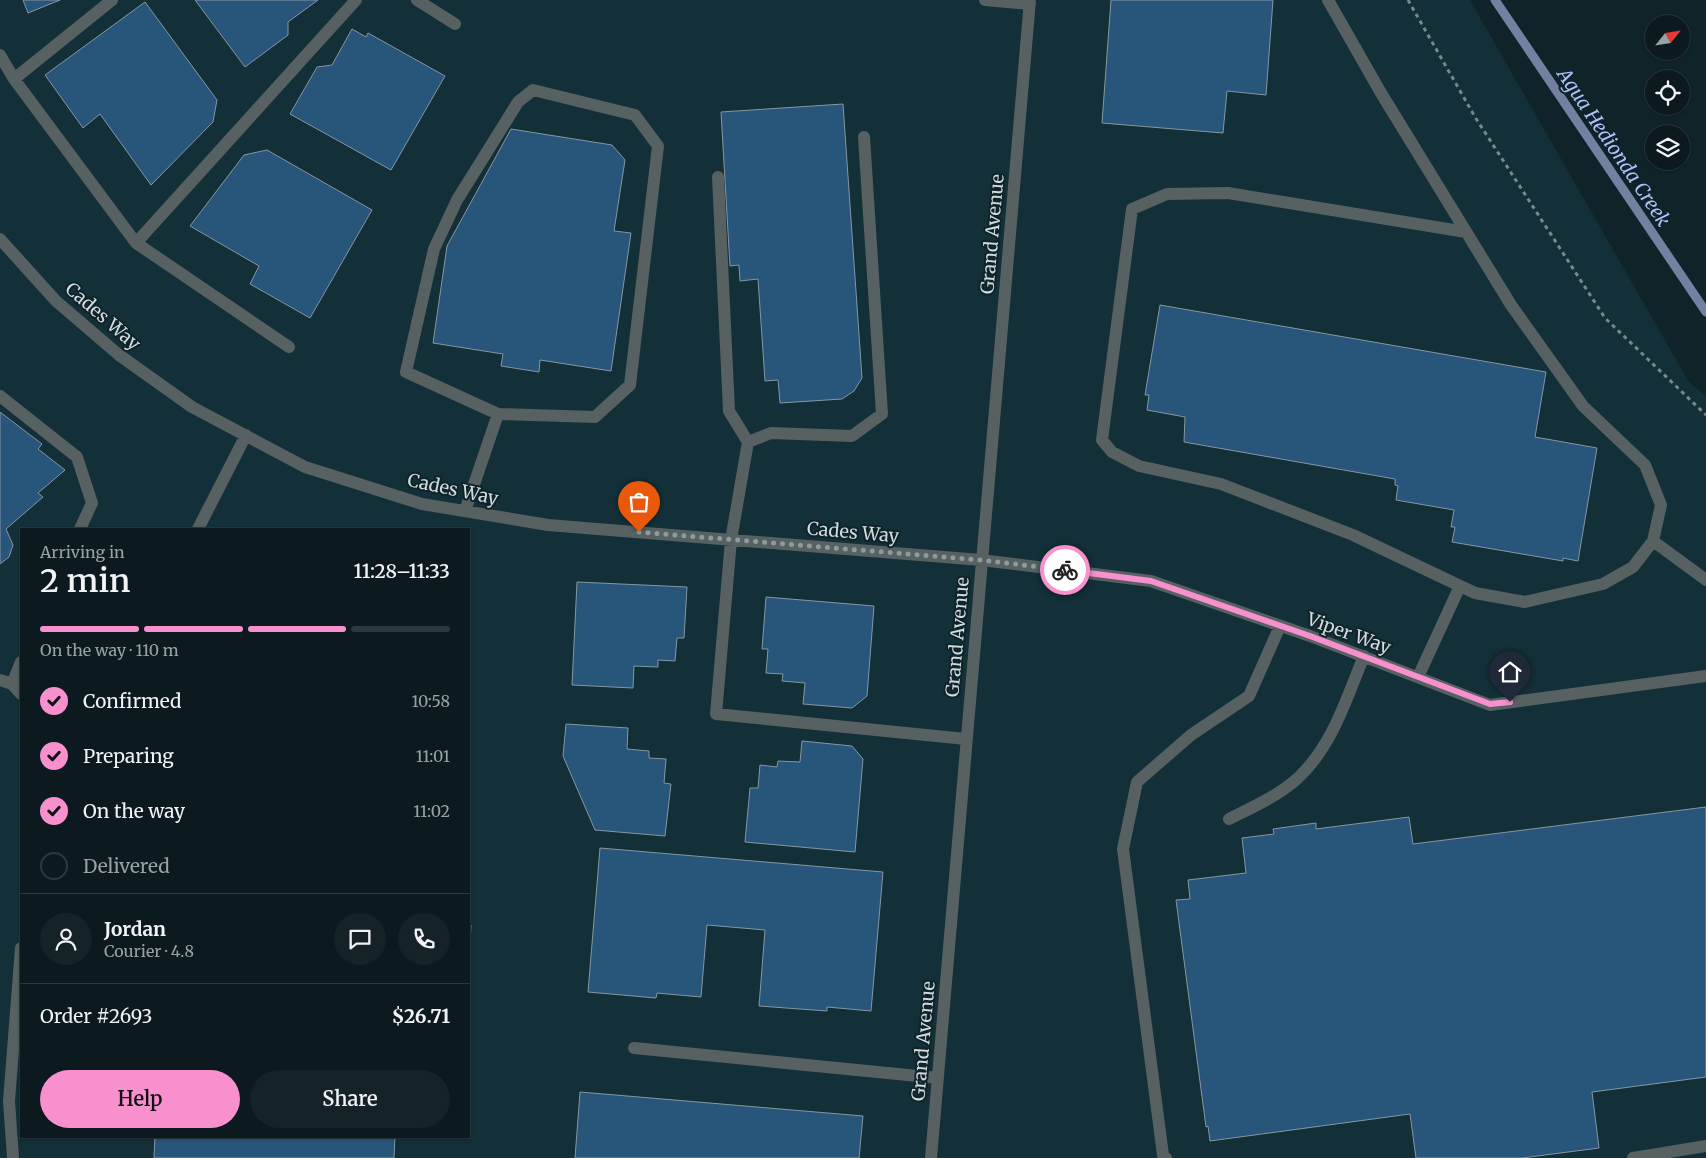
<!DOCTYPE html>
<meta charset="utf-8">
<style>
:root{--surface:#0c1a1f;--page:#152328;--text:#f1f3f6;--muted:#9aa1a4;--line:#2c383d;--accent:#f790cd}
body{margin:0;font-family:Merriweather,serif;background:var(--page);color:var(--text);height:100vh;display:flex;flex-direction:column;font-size:19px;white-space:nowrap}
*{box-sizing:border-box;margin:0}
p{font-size:16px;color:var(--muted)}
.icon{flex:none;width:28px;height:28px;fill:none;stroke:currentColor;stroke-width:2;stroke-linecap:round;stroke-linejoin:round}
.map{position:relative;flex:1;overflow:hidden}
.panel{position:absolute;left:20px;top:528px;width:450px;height:610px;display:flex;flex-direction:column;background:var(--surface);border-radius:0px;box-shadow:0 1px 4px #0004,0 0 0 1px var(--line)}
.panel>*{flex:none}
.needle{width:32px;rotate:60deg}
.buttons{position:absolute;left:1645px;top:15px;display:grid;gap:10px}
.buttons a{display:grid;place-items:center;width:45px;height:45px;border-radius:50%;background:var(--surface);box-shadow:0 1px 4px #0004,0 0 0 1px var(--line);font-size:25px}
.pin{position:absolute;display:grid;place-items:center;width:42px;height:42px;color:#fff;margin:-51px -21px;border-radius:50% 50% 50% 0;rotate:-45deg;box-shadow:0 0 5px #0007}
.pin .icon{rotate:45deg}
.courier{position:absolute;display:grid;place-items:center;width:50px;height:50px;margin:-25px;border:4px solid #f790cd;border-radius:50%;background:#fff;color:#222;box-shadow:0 1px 6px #0007}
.overview em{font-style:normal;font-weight:600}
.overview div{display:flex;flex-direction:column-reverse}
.overview{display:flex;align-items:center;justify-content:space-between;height:85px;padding:0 20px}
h1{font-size:32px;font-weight:600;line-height:38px}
.bar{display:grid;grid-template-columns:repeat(4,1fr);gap:8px 5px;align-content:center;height:60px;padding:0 20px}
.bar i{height:6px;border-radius:4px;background:var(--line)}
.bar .selected{background:var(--accent)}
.bar p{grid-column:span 4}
.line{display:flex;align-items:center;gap:12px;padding:0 20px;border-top:1px solid var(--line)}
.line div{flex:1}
.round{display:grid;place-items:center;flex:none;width:52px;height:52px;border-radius:26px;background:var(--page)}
ol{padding:0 20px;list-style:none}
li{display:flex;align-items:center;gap:15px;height:55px}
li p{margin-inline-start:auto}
li .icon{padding:5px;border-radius:50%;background:var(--accent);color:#111;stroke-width:4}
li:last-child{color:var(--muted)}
li i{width:28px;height:28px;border:2px solid var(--line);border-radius:50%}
.primary-button{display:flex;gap:10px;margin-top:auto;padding:10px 20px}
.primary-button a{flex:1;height:58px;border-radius:30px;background:var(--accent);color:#111;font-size:20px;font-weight:600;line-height:58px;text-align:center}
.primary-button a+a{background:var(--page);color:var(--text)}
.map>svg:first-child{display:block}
.built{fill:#132f37;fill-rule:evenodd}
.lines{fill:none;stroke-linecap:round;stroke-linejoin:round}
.stream{stroke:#7380a2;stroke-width:9}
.building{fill:#28557a;stroke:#8696a4}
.path{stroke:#79888d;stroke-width:3;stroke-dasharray:4 4;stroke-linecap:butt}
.minor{stroke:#576161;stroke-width:12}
.done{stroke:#8d9ba0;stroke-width:5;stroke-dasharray:0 9}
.route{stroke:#f790cd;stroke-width:6}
.labels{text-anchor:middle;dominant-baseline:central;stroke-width:4;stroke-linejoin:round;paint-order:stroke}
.street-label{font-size:18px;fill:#d0dce0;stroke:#102329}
.water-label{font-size:19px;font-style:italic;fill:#adc0fb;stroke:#102329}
</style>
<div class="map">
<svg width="1706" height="1158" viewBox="0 0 1706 1158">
<rect width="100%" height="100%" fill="#102329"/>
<!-- built -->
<path class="built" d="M0 0H1470L1689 382 1706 396V1158H0ZM21 529H469V1136H21Z"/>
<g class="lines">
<!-- stream -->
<path class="stream" d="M1495 0 1706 312"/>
</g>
<!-- building -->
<path class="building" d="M23 0H60L28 13Z
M195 0H318L288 22V35L245 67Z
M1111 0H1273L1266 95 1227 91 1223 133 1102 123Z
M145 2 217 100 213 122 151 185 100 114 83 128 45 75Z
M352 29 366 37 368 33 445 76 391 170 290 114 317 67 332 65Z
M843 104 862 378 854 391 842 399 780 403 778 380 765 381 758 279 740 281 739 265 730 266 721 112Z
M511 129 612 145 625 160 614 231 631 233 611 371 540 360 539 372 501 366 503 354 433 343 447 246Z
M267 150 372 210 310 318 250 284 259 266 190 226 244 155Z
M1160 305 1546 372 1535 437 1597 448 1578 561 1563 558V561L1452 542 1455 527H1451L1454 510 1396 500 1398 486 1395 485V479L1184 442 1185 417 1147 410 1149 395H1145Z
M0 412 42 444 38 449 65 470 38 493 43 497 6 529 13 545 9 557 0 564Z
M577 582 687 587 684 638H677L675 661 658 660V667L634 666 633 688 572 685Z
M766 597 874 606 867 696 852 708 803 704 805 683 782 681 783 674 766 673 768 649H762Z
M566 724 628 728 627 749 649 751V758L666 759 664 783 671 784 665 836 595 830 563 756Z
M802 741 852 746 863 759 855 852 745 842 750 788H758L760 765 777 767 778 761 800 762Z
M1706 807V1077L1592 1092 1599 1148 1522 1158H1416L1410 1114 1210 1141 1208 1126 1206 1127 1176 900 1190 899 1188 880 1246 873 1242 838 1274 834 1273 829 1316 823V829L1409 817 1413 844Z
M600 848 883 872 871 1011 827 1007V1011L759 1006 765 930 707 925 701 997 657 993 656 998 588 992Z
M469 925H471L469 964Z
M580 1092 863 1116 859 1158H575Z
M155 1136H395L394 1158H154Z"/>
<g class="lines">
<!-- path -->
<path class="path" d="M1408 0 1475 117 1605 318 1706 415"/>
<!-- minor -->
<path class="minor" d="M417 0 455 24
M985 0 1030 4
M1328 0 1381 93 1511 305 1583 406 1645 465 1661 505 1653 541 1633 567 1603 584 1525 602 1475 593 1353 535 1221 484 1139 466 1112 452 1102 440 1132 209 1167 194 1228 193 1466 232
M0 55 14 79 136 243 356 0
M14 79 112 0
M718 177 729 411 748 442 731 540 716 714 966 739
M0 239 56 301 119 355 192 407 305 467 422 504 548 525 981 560 1151 581 1310 636 1490 705 1706 676
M136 243 289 347
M0 396 77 457 92 503 80 529
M748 442 771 433 852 436 882 414 864 137
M465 511 498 414 595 417 630 385 658 146 635 115 533 90 518 102 457 200 434 249 406 372 498 414
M198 529 246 435
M1653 541 1706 580
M1418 677 1460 586
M0 680 12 684 21 694
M12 684 21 662
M1229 819C1253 807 1278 796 1298 778 1333 745 1346 699 1364 656
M634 1048 938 1078
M13 1158 9 1101 21 948
M931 1158 1030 0
M1166 1158 1163 1155 1123 849 1137 782 1191 735 1249 696 1280 626
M1633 1158 1706 1146"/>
</g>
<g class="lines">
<!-- done -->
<path class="done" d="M639 532 981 560 1065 570"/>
<!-- route -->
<path class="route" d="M1065 570 1151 581 1310 636 1490 704 1510 702"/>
</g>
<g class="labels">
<!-- street labels -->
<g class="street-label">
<text transform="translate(992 234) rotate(-85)">Grand Avenue</text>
<text transform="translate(103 316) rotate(41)">Cades Way</text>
<text transform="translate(453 489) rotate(12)">Cades Way</text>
<text transform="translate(853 532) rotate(5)">Cades Way</text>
<text transform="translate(1349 633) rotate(20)">Viper Way</text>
<text transform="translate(957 637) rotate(-85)">Grand Avenue</text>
<text transform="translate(923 1041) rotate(-85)">Grand Avenue</text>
</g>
<!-- water labels -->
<g class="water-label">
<text transform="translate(1614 147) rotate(56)">Agua Hedionda Creek</text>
</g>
</g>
</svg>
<div class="buttons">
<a><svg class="needle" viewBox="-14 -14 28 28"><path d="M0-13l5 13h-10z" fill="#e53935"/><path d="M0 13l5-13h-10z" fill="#9aa1a4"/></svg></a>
<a><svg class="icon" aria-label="locate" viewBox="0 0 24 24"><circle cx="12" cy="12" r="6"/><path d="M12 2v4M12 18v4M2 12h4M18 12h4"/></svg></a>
<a><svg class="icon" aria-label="layers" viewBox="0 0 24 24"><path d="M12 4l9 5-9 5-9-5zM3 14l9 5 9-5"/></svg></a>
</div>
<div class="pin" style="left:639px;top:532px;background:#ea580c"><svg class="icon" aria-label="bag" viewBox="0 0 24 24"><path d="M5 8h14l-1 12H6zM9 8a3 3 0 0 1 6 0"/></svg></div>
<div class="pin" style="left:1510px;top:702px;background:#1f2937"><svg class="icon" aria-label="home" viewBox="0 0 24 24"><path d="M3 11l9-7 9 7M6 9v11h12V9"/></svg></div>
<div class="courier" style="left:1065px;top:570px"><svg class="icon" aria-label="bike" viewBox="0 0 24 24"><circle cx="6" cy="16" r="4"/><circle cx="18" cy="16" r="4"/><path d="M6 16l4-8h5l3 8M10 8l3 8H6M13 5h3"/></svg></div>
<section class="panel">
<div class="overview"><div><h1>2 min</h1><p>Arriving in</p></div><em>11:28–11:33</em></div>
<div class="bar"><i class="selected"></i><i class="selected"></i><i class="selected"></i><i></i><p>On the way · 110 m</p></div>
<ol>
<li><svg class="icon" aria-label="check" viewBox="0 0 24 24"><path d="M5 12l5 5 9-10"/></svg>Confirmed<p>10:58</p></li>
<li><svg class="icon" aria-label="check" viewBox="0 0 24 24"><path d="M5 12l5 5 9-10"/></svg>Preparing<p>11:01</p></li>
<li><svg class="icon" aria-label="check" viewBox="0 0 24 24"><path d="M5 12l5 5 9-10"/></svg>On the way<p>11:02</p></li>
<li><i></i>Delivered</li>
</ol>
<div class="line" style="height:90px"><a class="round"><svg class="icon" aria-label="person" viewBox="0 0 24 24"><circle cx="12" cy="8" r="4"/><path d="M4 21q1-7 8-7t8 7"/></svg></a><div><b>Jordan</b><p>Courier · 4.8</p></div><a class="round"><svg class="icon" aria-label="chat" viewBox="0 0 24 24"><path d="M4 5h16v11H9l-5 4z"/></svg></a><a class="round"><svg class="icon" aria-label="phone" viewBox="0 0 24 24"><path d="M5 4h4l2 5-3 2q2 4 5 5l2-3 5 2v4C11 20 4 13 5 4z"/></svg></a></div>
<div class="line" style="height:65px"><div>Order #2693</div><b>$26.71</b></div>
<div class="primary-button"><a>Help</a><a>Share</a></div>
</section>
</div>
